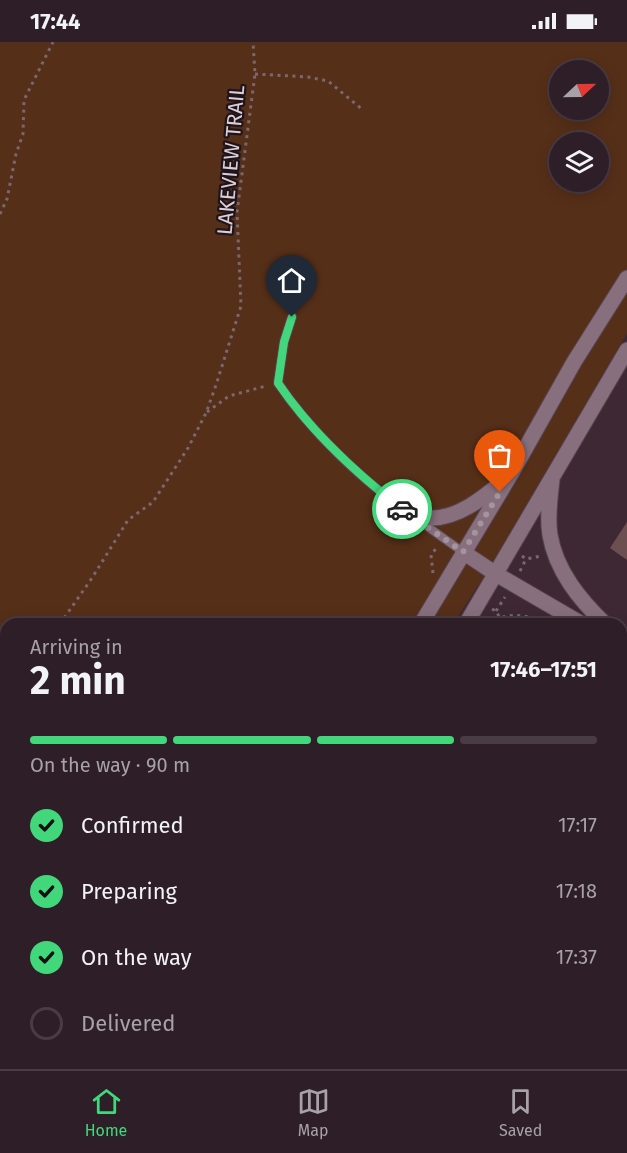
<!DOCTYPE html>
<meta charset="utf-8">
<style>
:root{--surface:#2e1e27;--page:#36272f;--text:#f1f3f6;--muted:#a7a2a7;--line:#493c44;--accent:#43d77b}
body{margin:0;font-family:"Fira Sans",sans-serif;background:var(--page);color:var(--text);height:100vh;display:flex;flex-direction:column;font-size:22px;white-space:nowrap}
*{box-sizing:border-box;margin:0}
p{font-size:20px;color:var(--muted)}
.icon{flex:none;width:33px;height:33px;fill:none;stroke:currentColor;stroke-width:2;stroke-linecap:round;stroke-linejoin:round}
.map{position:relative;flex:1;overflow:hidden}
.panel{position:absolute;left:0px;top:576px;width:627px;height:452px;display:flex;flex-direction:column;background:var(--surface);border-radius:18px 18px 0 0;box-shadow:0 3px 15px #0003,0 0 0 2px var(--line)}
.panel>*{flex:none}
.needle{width:39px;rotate:68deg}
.buttons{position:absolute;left:549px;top:18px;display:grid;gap:12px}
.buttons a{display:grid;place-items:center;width:60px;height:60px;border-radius:50%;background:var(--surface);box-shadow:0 3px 15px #0003,0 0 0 2px var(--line);font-size:30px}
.pin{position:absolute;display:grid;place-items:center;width:51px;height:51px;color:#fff;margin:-62px -26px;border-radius:50% 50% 50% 0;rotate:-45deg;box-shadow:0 0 6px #0007}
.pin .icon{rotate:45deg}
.courier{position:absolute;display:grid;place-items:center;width:60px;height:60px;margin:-30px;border:4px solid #43d77b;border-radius:50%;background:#fff;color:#222;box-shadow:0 2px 8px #0007}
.overview em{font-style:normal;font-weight:700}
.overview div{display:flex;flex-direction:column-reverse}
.overview{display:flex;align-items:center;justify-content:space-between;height:102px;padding:0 30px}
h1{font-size:39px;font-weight:700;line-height:45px}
.bar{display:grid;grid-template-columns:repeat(4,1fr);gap:9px 6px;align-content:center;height:72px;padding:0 30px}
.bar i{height:8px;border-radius:4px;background:var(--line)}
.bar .on{background:var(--accent)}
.bar p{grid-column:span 4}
ol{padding:0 30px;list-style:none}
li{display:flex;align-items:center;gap:18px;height:66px}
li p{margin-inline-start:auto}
li .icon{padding:6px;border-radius:50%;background:var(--accent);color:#111;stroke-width:4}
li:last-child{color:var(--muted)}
li i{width:33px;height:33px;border:3px solid var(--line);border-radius:50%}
.status{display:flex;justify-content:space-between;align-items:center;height:42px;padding:0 30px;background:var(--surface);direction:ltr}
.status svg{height:16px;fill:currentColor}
.dock{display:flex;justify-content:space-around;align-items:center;height:84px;border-top:2px solid var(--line);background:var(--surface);font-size:16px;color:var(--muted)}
.dock a{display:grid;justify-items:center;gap:3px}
.dock .on{color:var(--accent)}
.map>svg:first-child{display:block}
.green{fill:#562f18;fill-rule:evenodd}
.building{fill:#6c5051}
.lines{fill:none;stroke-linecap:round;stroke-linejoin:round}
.lane-casing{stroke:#574550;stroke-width:10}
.secondary-casing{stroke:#574550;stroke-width:17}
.path{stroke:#796771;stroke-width:3;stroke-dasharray:3 4.5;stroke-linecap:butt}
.lane{stroke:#886f7d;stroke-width:8}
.secondary{stroke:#886f7d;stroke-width:15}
.done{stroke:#a4949d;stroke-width:6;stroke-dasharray:0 10.8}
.route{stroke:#43d77b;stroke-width:8}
.labels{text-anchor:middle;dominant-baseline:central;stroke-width:4.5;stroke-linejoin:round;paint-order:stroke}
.street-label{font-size:21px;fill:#dcced6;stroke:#1e141a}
</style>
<div class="status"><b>17:44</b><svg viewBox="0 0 49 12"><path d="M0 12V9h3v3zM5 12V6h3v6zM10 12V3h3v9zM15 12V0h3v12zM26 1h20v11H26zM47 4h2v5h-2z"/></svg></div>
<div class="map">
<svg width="627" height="1027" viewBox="0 0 627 1027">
<rect width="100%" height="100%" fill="#3d2834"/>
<!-- green -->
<path class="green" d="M0 0H627V291L486 531 453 582H6V1022H190L187 1027H0ZM560 28H598V68H560ZM560 100H598V140H560Z"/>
<!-- building -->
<path class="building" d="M627 480V518L610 506Z"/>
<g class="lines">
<!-- lane casing -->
<g class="lane-casing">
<path id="lane" d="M292 275 284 300 278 341C311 390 360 436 408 471
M418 478 463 510
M621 1005 627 999
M609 1027 611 1022"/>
</g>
<!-- secondary casing -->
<g class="secondary-casing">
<path id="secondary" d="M552 438C550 456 547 475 550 493 556 529 580 558 605 582
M406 470C413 472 422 475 430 476 457 477 483 456 502 440
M463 510 496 532 582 582
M421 582 511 432 574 320 627 236
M466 582 627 308
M621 597 627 603
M163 1027 166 1022
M207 1027 210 1022"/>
</g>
<!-- path -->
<path class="path" d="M255 32 308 35 328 39 363 68
M0 172 7 157 16 112 23 92 24 58 53 0
M207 370 229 354 266 344
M522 514 526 517 541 514
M520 529 526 517
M433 531 431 513 438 504
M492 567 496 569 500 576C515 571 527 574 542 579
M496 569 505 555
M60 582 92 536 128 478 153 460 188 406 206 371 216 343 241 264 237 170 255 32 253 0
M621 626 627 630
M0 808 6 787"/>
<!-- lane -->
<use href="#lane" class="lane"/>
<!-- secondary -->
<use href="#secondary" class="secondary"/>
</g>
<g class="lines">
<!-- done -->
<path class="done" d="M402 467 463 510 500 450"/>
<!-- route -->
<path class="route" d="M292 275 284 300 278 341C311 390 356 431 402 467"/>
</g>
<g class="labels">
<!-- street labels -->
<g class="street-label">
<text transform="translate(231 118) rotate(-85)">LAKEVIEW TRAIL</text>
</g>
</g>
</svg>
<div class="buttons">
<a><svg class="needle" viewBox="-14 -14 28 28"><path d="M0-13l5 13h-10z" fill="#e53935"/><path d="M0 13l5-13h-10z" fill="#a7a2a7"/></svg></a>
<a><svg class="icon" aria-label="layers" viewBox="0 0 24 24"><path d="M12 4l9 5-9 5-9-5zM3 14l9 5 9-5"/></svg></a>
</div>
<div class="pin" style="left:500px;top:450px;background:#ea580c"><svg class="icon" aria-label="bag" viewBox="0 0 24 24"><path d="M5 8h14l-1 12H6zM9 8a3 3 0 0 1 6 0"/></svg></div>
<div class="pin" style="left:292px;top:275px;background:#1f2937"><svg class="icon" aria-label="home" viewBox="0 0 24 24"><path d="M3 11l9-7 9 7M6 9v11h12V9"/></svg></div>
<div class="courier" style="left:402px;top:467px"><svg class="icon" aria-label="car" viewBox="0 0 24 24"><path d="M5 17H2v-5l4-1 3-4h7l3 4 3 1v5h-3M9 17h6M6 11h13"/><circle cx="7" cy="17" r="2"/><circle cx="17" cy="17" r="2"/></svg></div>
<section class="panel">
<div class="overview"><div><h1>2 min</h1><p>Arriving in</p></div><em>17:46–17:51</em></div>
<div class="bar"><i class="on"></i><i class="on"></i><i class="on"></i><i></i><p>On the way · 90 m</p></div>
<ol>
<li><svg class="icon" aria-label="check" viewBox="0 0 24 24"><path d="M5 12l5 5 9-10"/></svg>Confirmed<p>17:17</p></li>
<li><svg class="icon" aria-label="check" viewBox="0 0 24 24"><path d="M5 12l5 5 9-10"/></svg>Preparing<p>17:18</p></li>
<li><svg class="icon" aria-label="check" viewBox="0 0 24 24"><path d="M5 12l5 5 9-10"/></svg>On the way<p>17:37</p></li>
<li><i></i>Delivered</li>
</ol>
</section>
</div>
<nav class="dock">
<a class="on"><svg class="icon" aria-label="home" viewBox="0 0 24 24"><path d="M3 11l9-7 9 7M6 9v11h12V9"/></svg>Home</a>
<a><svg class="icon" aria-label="map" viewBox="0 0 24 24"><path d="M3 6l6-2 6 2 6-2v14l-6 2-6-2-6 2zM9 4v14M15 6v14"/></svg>Map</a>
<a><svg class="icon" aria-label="saved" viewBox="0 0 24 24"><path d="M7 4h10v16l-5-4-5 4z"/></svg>Saved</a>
</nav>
